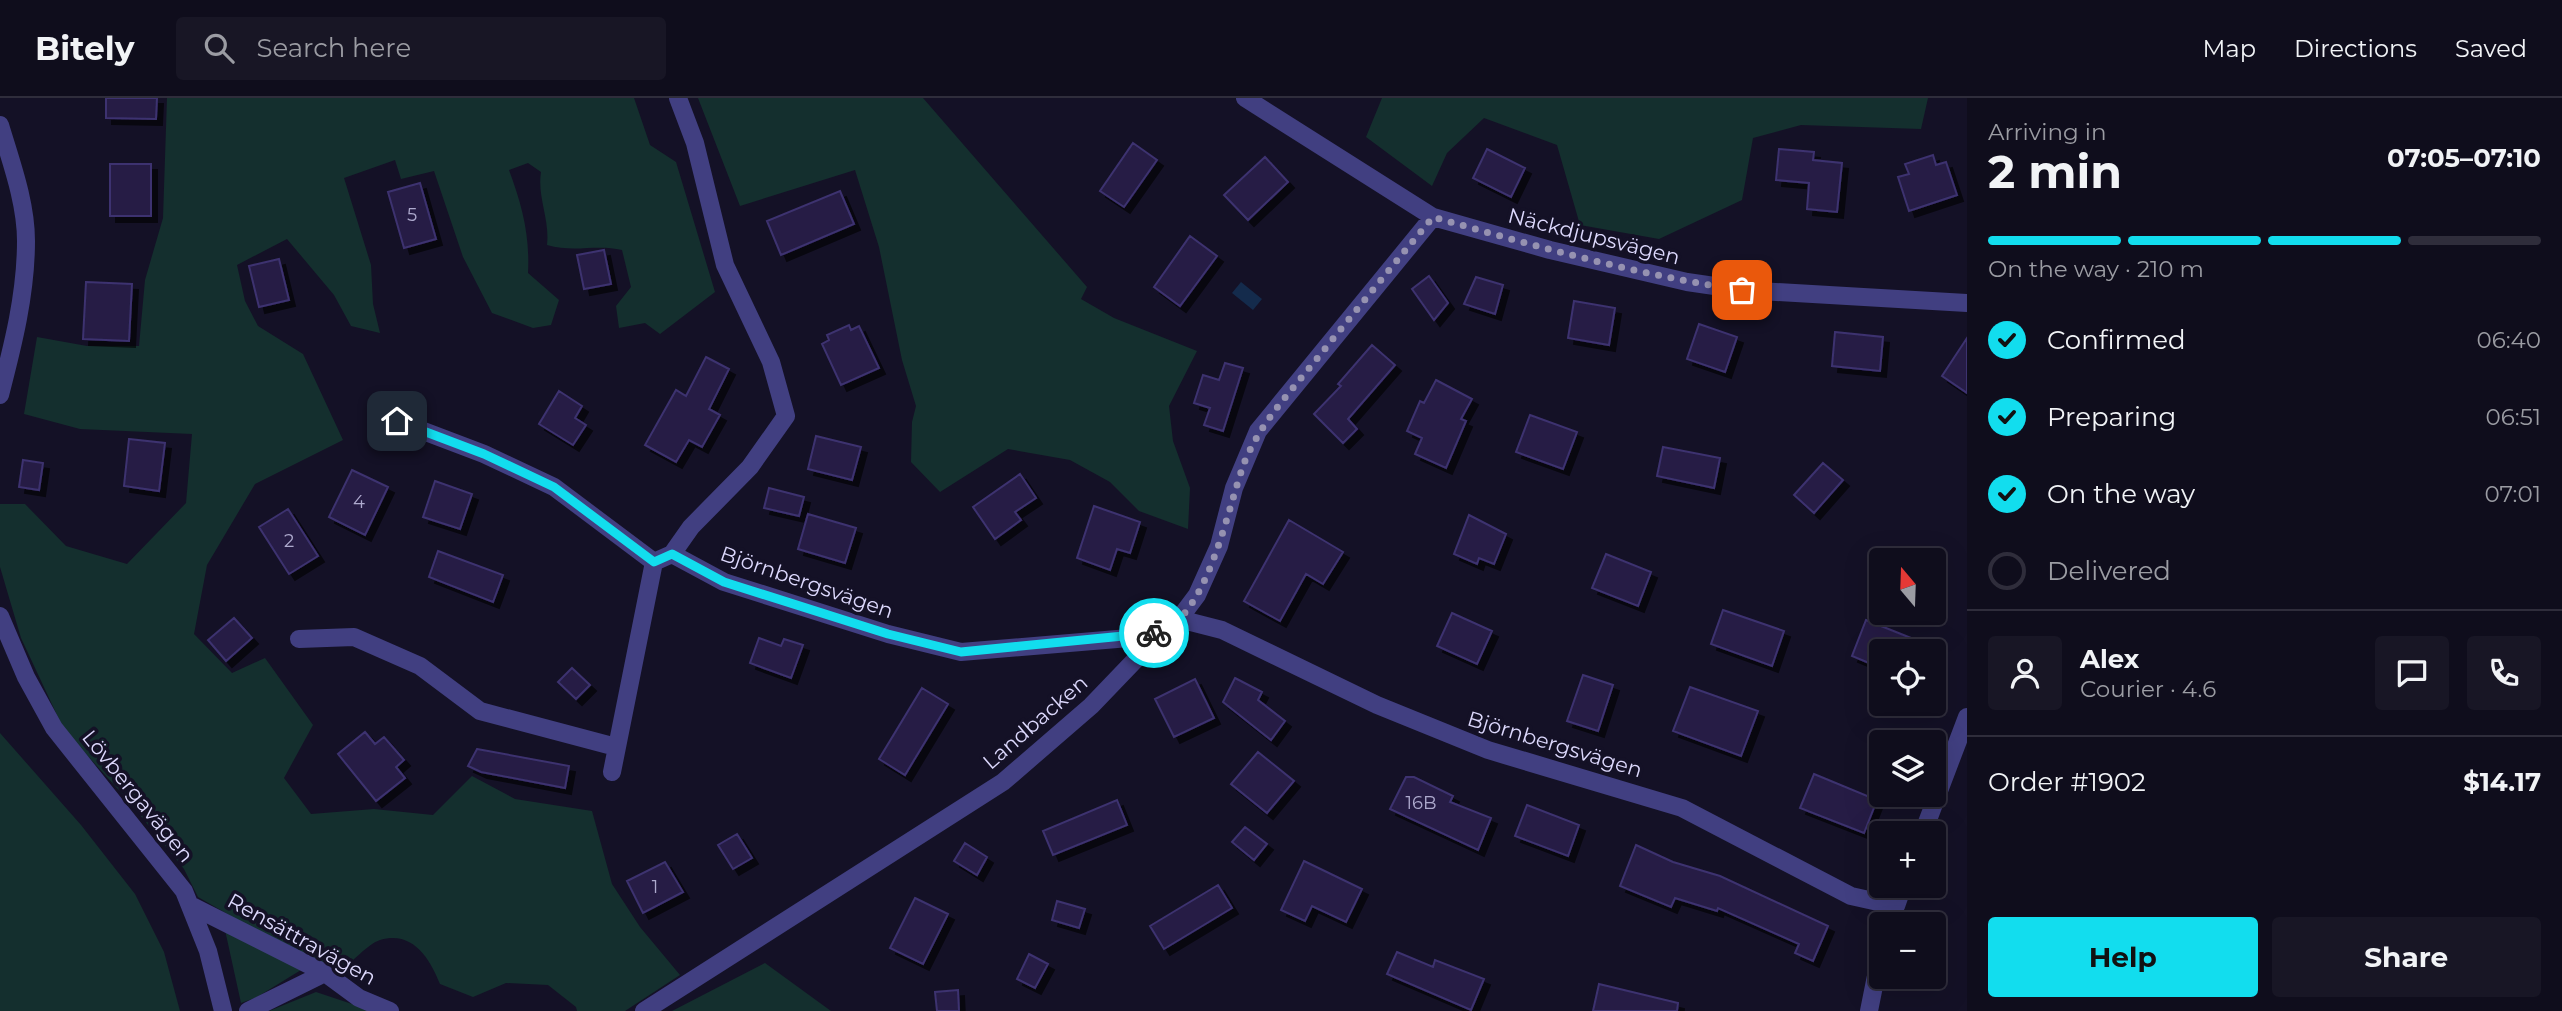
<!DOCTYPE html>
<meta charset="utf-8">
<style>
:root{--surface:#0f0d1c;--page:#181625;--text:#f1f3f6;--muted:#9b9ca3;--line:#2f2d3b;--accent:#12ddee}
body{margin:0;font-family:Montserrat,sans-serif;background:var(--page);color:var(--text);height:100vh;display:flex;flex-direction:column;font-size:26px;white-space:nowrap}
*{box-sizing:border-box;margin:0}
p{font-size:23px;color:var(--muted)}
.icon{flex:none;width:38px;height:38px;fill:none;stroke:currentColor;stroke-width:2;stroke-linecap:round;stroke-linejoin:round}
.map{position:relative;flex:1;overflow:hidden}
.side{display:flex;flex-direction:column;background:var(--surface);width:595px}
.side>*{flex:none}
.needle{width:46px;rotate:341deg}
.tools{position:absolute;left:1869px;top:450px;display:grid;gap:14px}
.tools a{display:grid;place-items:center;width:77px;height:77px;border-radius:7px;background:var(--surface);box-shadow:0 7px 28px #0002,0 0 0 2px var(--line);font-size:35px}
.pin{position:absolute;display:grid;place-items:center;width:60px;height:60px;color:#fff;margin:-30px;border-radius:14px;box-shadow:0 4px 10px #0006}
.courier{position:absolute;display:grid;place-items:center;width:70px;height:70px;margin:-35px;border:5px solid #12ddee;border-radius:50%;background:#fff;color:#222;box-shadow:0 2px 9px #0007}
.overview em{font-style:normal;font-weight:700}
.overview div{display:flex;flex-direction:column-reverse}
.overview{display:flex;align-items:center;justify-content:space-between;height:119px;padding:0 21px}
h1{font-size:46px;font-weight:700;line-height:52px}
.bar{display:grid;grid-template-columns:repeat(4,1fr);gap:10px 7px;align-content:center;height:84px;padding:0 21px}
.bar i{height:9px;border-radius:5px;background:var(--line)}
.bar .selected{background:var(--accent)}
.bar p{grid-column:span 4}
.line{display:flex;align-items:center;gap:18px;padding:0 21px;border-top:2px solid var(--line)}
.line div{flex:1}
.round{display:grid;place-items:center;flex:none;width:74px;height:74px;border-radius:7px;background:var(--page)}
ol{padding:0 21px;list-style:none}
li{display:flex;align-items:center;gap:21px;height:77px}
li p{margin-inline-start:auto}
li .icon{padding:7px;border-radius:50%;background:var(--accent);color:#111;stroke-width:4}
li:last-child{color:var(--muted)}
li i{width:38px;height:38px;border:4px solid var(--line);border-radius:50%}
.cta{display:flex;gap:14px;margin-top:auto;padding:14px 21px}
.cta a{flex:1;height:80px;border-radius:7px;background:var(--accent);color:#111;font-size:28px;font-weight:700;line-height:80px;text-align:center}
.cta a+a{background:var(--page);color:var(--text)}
header{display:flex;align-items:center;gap:42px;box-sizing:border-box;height:98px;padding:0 35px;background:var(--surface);border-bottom:2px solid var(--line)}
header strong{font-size:33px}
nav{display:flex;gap:38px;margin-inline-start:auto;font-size:24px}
.search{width:490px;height:63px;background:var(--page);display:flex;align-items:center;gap:18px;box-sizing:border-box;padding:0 24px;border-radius:7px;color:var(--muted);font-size:26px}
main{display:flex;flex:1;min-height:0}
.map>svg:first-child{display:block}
.green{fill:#142f2e}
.water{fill:#142b4c}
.building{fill:#251e45;stroke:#3d326f;stroke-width:2;filter:url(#shadow)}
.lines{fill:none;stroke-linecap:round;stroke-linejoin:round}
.street{stroke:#413f81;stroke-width:18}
.done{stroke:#9692b1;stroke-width:7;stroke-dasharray:0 12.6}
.route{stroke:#12ddee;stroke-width:9}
.labels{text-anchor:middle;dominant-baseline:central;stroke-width:7;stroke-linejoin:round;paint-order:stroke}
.number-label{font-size:18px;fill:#aeaace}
.street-label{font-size:21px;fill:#dcd8fc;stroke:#141126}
</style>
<header>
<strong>Bitely</strong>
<div class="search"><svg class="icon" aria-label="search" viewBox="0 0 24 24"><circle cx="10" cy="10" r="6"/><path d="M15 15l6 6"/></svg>Search here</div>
<nav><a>Map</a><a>Directions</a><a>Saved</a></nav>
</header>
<main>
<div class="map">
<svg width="1967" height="913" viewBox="0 0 1967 913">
<defs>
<filter id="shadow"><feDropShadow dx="6" dy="6" stdDeviation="0" flood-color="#0009"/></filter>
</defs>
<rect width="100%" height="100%" fill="#141126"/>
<!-- green -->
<path class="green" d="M167 0H634L650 47 676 64 715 194 660 236 645 225 619 230 616 208 631 189 622 152C596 146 574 155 547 147 550 121 537 99 541 74L528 65 509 72C522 107 530 137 528 175L559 202 551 227 533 230 492 215 463 159 434 73 401 81 395 62 344 80 371 167 373 206 380 235 351 228 334 197 287 141 237 167 245 203 258 228 303 256 343 342 255 386 207 467 194 536 232 575 265 560 313 627 284 680 311 716 374 711 433 717 472 678 515 701 592 713 612 786 640 829 680 877 625 913H577L576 909 548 887 506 885 473 899 440 886C430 861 413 832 380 842 368 846 352 864 341 873L274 843 198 799 184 771 126 700 64 632 21 540 0 469V406H25L66 448 127 466 186 405 192 336 80 331 24 316 37 239 87 248H139L145 182 163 120Z
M698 0H923L1087 189 1081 201 1114 220 1197 253 1169 308 1173 343 1190 390 1188 431 1139 413 1110 384 1070 362 1008 351 940 394 911 364 912 324 916 308 902 262 879 149 855 72 740 108Z
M1382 0H1928L1921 31 1801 27 1753 40 1742 102 1659 141 1580 127 1557 47 1484 20 1447 55 1432 88 1366 39Z
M0 635 81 727 135 796 164 854 180 913H0Z
M225 832 301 872 257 899 241 905Z
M765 865 831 913H672Z
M316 894 364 910 372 913H269Z"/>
<!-- water -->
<path class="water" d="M1241 184 1262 201 1253 212 1232 195Z"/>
<!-- building -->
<path class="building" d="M106 0H157L156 21 106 20Z
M1133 45 1157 62 1124 109 1100 93Z
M1487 51 1525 70 1511 99 1473 80Z
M1779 51 1814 54 1813 62 1842 65 1837 114 1807 111 1809 85 1776 82Z
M1933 57 1936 67 1946 64 1957 97 1909 113 1898 79 1909 76 1905 66Z
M1265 59 1288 84 1248 122 1224 97Z
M110 66H151V118H110Z
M420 85 436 141 404 150 388 94Z
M840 93 854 126 781 157 767 123Z
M1190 138 1217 158 1180 208 1154 189Z
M604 152 611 186 584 191 577 157Z
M279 161 289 202 259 209 249 168Z
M1429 178 1448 205 1434 222 1412 191Z
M1476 179 1503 187 1495 216 1464 206Z
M86 184 132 186 129 243 83 241Z
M1574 203 1615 210 1609 247 1568 240Z
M1699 226 1737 239 1725 274 1687 261Z
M849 227 851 232 859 228 879 270 841 287 822 246 829 242 827 237Z
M1835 234 1883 239 1880 273 1832 268Z
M1967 240V295L1942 278Z
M1372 247 1395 267 1348 321 1357 331 1343 345 1314 316 1341 288 1338 286Z
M706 259 729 271 709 311 720 317 702 349 689 342 676 364 645 347 676 292 686 298Z
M1225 265 1243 270 1223 333 1204 327 1210 310 1194 305 1203 277 1219 282Z
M1436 282 1472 301 1461 321 1466 323 1446 370 1415 356 1422 340 1407 333 1420 303 1424 305Z
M559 293 582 308 575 320 586 327 573 347 539 326Z
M1530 317 1577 334 1563 371 1516 354Z
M816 338 861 349 852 382 808 371Z
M129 341 165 345 159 393 124 388Z
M1663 349 1720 360 1714 390 1657 378Z
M23 362 43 365 39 392 19 389Z
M1823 365 1843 382 1814 415 1794 397Z
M352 372 388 389 365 437 329 419Z
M1020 376 1036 400 1015 414 1021 422 995 441 973 409Z
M435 383 472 396 460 431 423 419Z
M769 390 804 399 799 418 764 410Z
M1094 408 1140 424 1130 455 1117 451 1110 472 1077 460Z
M288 411 318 458 289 476 259 429Z
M808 416 856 430 845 465 798 451Z
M1469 417 1506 436 1494 466 1479 460 1477 466 1454 456Z
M1289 422 1343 454 1323 486 1306 476 1280 523 1244 503Z
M438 453 503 477 493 504 429 479Z
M1606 456 1651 474 1638 508 1592 490Z
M1723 512 1784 533 1772 568 1711 546Z
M1452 515 1492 533 1477 566 1437 548Z
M234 520 252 540 226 563 208 542Z
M1866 522 1941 552V553H1881V570L1852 558Z
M759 540 781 548 784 541 803 547 791 580 750 565Z
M572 570 590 587 576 601 558 584Z
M1583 577 1613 587 1598 633 1567 623Z
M1235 580 1262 594 1258 602 1285 623 1271 642 1223 604Z
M1195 581 1214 620 1174 639 1155 601Z
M1690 589 1758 613 1741 658 1673 633Z
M922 590 948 606 905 677 879 661Z
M365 634 375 646 384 639 404 662 396 669 405 680 376 703 338 656Z
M477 651 569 668 565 690 481 674 468 668Z
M1258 654 1294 683 1267 715 1231 686Z
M1814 676 1877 702 1864 735 1800 710Z
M1406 679H1414L1453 698 1450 704 1491 720 1478 752 1390 711Z
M1117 702 1127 727 1053 757 1043 733Z
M1527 707 1579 727 1568 758 1515 738Z
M1245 729 1267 746 1254 762 1232 744Z
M737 736 752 760 733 771 718 747Z
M965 745 987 759 977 777 954 763Z
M1636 747 1673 764 1720 778 1828 828 1813 863 1795 855 1799 846 1718 810 1717 813 1675 800 1671 809 1620 788Z
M1304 763 1362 791 1346 824 1312 808 1305 823 1281 812Z
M665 764 683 794 643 815 627 783Z
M1218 787 1232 810 1164 851 1150 828Z
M915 800 948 816 923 866 890 850Z
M1057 803 1085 811 1079 830 1052 822Z
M1397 854 1433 869 1435 862 1484 881 1471 912 1387 876Z
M1029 856 1048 866 1035 890 1017 881Z
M1599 886 1678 905 1677 913H1593Z
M958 892 959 913H937L935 894Z"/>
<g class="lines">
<!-- street -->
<path class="street" d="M1245 0 1433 119 1550 152 1687 184 1742 192 1967 205
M0 27C11 64 26 104 26 143 26 196 13 247 0 297
M397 323 484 356 554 389 654 464 672 456 691 429 750 369 786 318 771 264 725 167 695 45 678 0
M672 456 724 484 888 536 961 554 1129 540 1162 534
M0 518 26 579 54 630 184 793 208 853 223 913
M1179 521 1222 532 1377 607 1488 652 1682 710 1851 798 1896 808 1903 788
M299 541 354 539 420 568 480 613 616 649
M612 674 654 464
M1923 735 1967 619
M192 808 325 875 359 900 390 913
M248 913 325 875
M644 913 1003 684 1091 608 1162 534 1179 521 1197 497 1219 448 1234 390 1258 333 1433 119
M1869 913 1881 853"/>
</g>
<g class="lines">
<!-- done -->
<path class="done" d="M1154 535C1208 525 1228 406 1245 363 1262 323 1288 297 1315 263 1354 215 1393 167 1433 119 1535 148 1637 177 1742 192"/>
<!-- route -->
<path class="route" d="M397 323 484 356 554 389 654 464 672 456 724 484 888 536 961 554 1154 535"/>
</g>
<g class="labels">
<!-- number labels -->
<g class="number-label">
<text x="412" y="117">5</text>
<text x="359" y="404">4</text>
<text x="289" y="443">2</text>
<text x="1421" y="705">16B</text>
<text x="655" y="789">1</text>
</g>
<!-- street labels -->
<g class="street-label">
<text transform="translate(1594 138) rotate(14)">Näckdjupsvägen</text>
<text transform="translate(807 484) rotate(19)">Björnbergsvägen</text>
<text transform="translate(1035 624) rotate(-41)">Landbacken</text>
<text transform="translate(1555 646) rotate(17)">Björnbergsvägen</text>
<text transform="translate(138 698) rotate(51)">Lövbergavägen</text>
<text transform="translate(302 841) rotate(29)">Rensättravägen</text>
</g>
</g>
</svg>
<div class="tools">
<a><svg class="needle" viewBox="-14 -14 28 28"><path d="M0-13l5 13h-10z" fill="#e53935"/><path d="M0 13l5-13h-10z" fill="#9b9ca3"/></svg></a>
<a><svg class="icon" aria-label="locate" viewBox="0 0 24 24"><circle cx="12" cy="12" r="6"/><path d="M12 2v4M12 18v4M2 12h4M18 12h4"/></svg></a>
<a><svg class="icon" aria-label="layers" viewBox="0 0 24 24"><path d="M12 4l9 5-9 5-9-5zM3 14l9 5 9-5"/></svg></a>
<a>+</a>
<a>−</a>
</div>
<div class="pin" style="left:1742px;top:192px;background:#ea580c"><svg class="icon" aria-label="bag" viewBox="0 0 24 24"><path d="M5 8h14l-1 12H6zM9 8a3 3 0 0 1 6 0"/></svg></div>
<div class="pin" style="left:397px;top:323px;background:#1f2937"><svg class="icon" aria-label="home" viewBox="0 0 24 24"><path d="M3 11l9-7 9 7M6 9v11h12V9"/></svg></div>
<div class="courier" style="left:1154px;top:535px"><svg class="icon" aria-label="bike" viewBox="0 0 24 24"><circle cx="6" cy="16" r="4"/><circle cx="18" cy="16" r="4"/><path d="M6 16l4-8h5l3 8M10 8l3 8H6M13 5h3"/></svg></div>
</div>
<section class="side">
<div class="overview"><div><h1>2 min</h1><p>Arriving in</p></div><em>07:05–07:10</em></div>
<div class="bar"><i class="selected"></i><i class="selected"></i><i class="selected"></i><i></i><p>On the way · 210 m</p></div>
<ol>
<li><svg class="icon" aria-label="check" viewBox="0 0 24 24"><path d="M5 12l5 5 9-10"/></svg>Confirmed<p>06:40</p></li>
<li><svg class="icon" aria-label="check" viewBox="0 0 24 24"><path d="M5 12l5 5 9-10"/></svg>Preparing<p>06:51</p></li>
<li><svg class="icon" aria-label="check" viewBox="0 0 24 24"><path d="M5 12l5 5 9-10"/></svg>On the way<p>07:01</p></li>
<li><i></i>Delivered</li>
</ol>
<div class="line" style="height:126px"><a class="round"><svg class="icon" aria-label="person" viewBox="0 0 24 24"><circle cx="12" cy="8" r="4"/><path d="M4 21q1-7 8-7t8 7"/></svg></a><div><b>Alex</b><p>Courier · 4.6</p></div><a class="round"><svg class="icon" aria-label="chat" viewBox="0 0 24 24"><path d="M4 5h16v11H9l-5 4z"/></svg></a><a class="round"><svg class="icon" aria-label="phone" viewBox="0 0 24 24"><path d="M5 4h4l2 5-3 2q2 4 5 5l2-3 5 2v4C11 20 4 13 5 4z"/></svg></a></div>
<div class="line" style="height:91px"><div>Order #1902</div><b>$14.17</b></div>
<div class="cta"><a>Help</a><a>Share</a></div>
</section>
</main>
